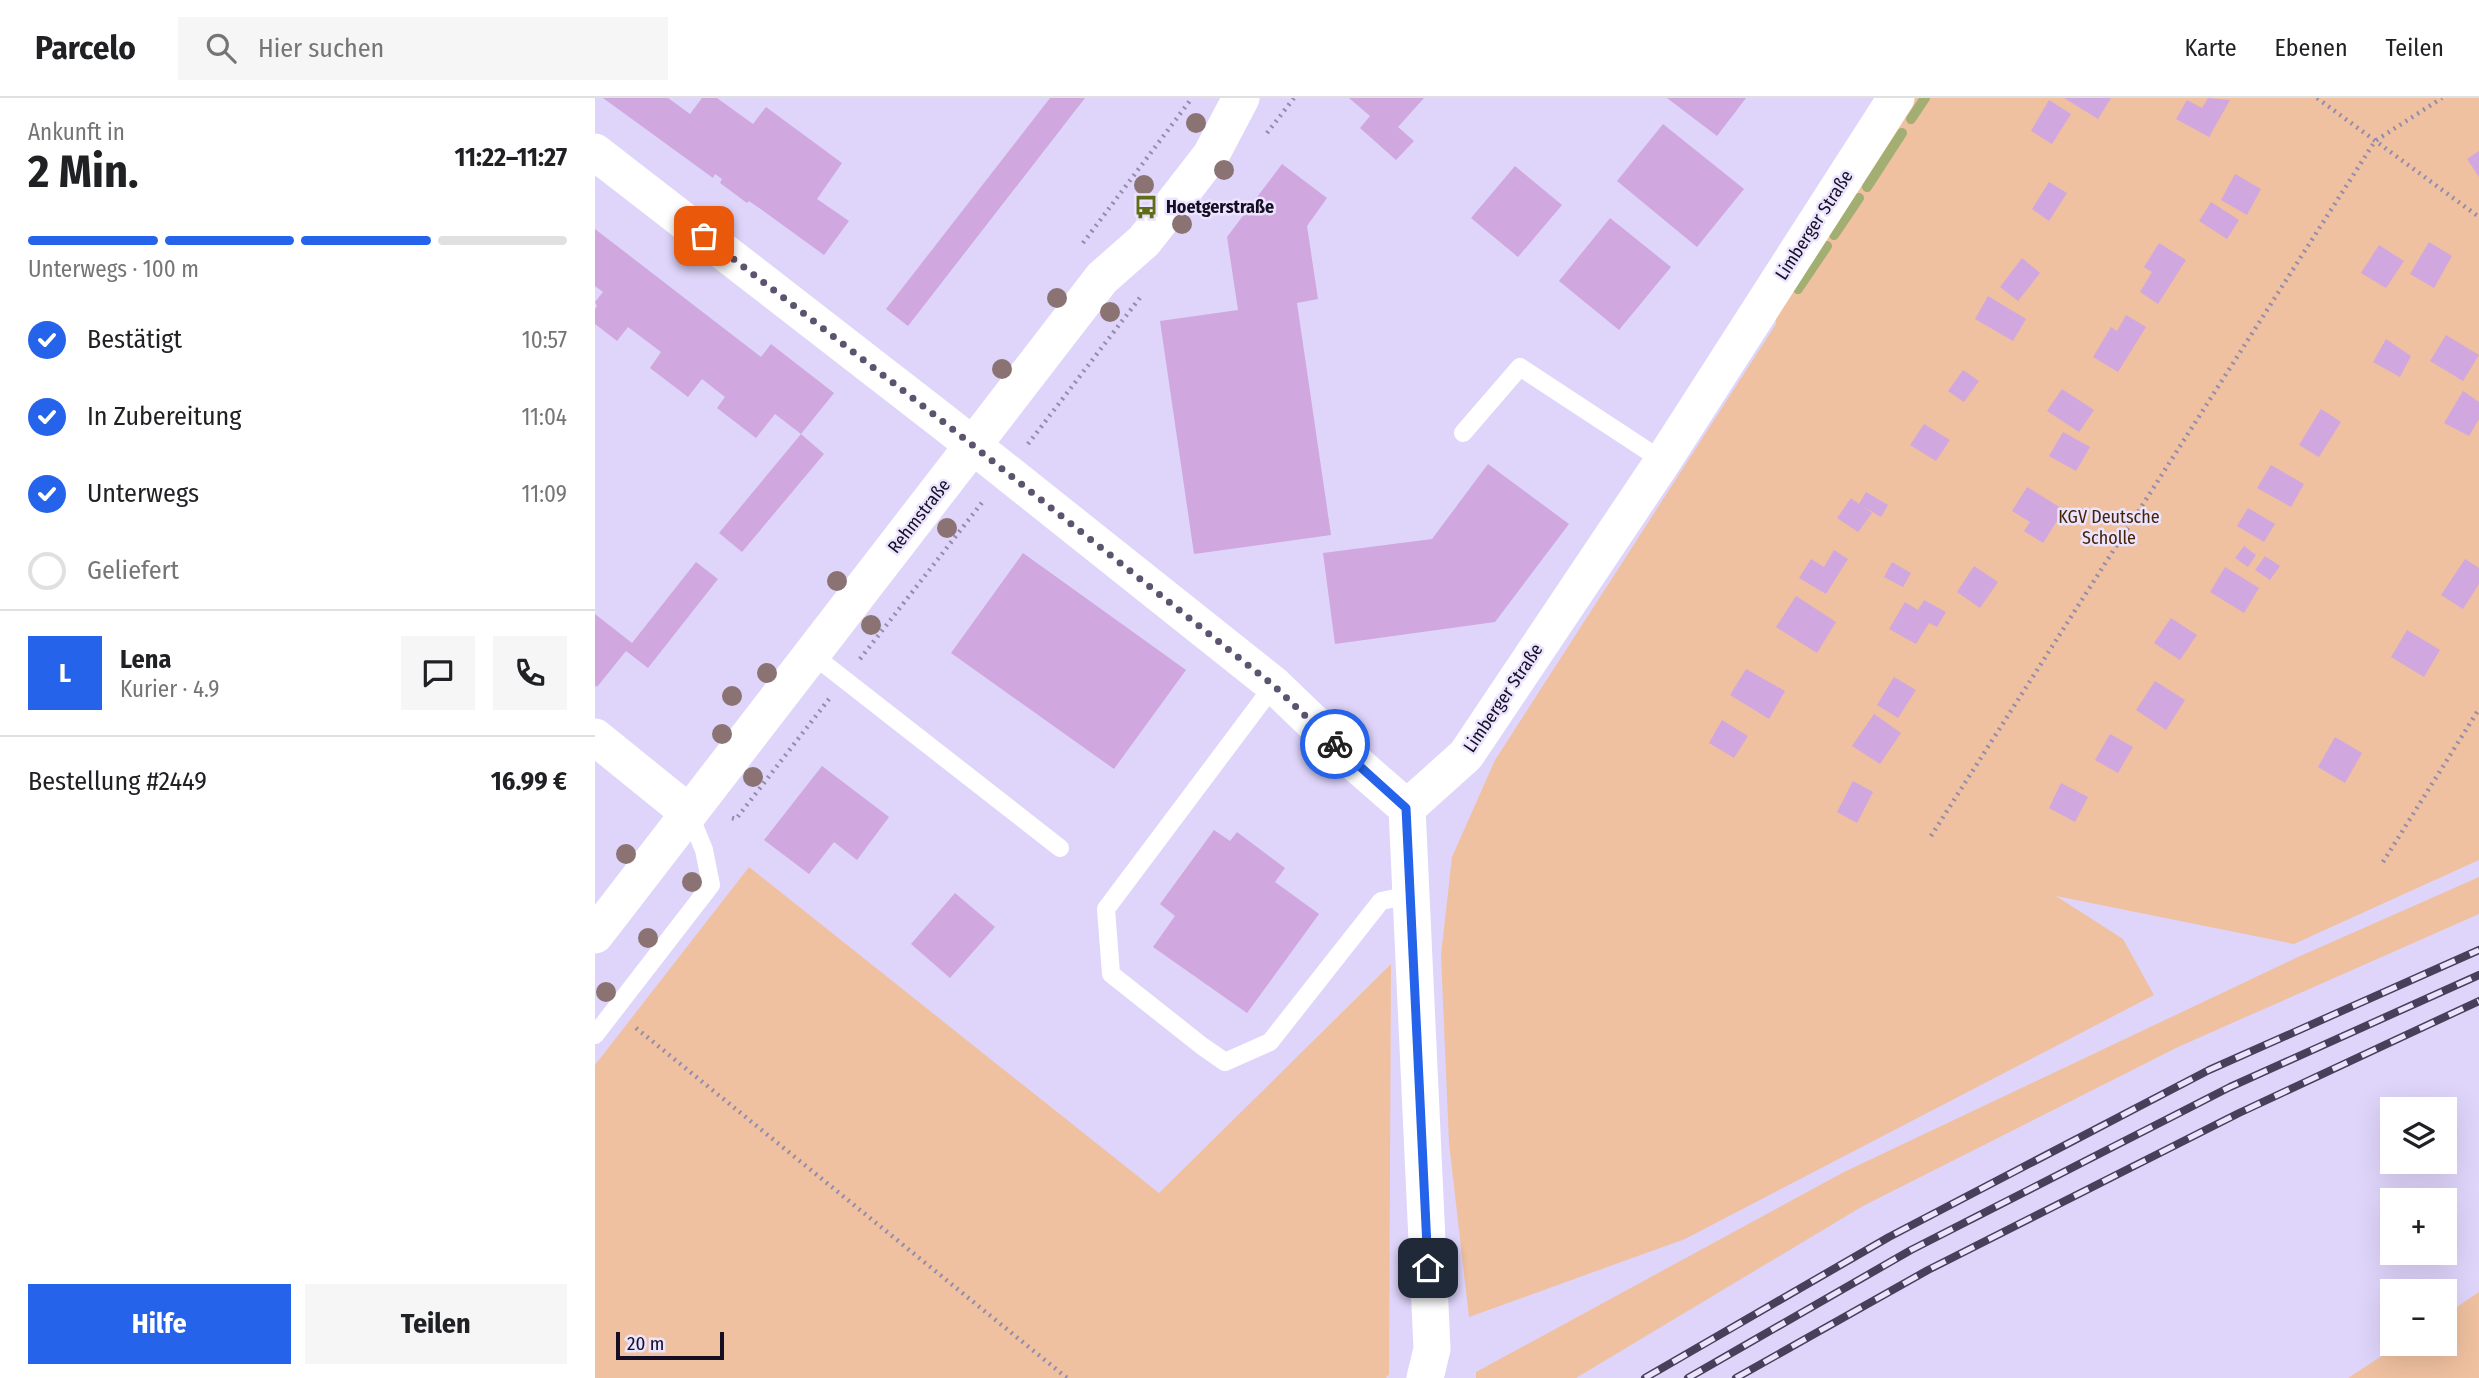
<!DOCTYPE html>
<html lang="de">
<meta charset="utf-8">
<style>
:root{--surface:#fff;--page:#f6f6f6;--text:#202124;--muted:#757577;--line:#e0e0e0;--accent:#2563eb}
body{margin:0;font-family:"Fira Sans Condensed",sans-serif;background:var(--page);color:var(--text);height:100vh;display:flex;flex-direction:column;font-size:26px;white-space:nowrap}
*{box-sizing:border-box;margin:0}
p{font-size:23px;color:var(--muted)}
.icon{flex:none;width:38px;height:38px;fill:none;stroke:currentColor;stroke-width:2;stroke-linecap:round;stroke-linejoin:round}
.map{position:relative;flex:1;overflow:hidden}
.side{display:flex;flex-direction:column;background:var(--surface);width:595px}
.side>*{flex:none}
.tools{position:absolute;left:1785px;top:999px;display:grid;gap:14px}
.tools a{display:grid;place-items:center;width:77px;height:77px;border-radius:0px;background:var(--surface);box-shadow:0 7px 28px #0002;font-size:35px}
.scale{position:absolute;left:21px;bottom:18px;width:108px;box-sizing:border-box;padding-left:7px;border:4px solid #150e24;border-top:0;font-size:19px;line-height:24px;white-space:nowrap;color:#150e24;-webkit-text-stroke:5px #ebe4fe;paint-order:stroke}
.pin{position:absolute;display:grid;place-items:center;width:60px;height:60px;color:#fff;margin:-30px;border-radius:14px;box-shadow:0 4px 10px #0006}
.courier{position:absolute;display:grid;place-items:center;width:70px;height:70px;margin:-35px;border:5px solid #2563eb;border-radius:50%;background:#fff;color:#222;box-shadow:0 2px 9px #0007}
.overview em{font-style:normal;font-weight:700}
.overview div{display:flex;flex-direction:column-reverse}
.overview{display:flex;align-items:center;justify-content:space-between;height:119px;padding:0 28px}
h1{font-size:46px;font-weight:700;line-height:52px}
.bar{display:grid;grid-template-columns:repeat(4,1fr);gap:10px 7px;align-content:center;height:84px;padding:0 28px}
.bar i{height:9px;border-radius:5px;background:var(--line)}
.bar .selected{background:var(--accent)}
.bar p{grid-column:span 4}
.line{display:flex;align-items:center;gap:18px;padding:0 28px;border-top:2px solid var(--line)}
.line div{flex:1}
.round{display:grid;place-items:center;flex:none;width:74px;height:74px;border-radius:0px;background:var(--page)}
ol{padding:0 28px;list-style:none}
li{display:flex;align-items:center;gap:21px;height:77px}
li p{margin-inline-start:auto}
li .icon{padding:7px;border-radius:50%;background:var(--accent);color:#fff;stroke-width:4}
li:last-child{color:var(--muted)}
li i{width:38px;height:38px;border:4px solid var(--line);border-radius:50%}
.button{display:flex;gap:14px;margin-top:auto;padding:14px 28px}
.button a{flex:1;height:80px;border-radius:0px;background:var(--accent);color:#fff;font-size:28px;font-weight:700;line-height:80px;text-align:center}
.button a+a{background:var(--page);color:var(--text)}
header{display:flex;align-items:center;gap:42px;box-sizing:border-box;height:98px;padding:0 35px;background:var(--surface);border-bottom:2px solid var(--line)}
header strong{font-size:33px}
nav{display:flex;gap:38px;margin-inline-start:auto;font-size:24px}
.search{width:490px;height:63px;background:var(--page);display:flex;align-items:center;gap:18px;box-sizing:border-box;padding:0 24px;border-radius:0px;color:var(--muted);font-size:26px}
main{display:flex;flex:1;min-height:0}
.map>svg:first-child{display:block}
.green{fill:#efc1a0}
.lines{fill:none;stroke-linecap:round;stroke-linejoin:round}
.stream{stroke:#a3af72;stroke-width:10}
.building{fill:#d0a7de}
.path{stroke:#948cac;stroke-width:4.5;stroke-dasharray:2 5;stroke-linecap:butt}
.service{stroke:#fff;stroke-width:18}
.minor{stroke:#fff;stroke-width:37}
.rail-casing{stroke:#48405a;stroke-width:8}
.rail{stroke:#ebe4fe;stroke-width:5;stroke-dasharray:16;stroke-linecap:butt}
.tree{fill:#8b7373}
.done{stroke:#5c546f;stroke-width:7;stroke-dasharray:0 12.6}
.route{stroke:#2563eb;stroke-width:9}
.labels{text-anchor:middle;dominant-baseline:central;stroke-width:5;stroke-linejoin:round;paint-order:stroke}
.poi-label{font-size:18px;font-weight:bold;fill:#150e24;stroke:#ebe4fe;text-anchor:start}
.street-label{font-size:18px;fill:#150e24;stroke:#ebe4fe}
.park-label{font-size:18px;fill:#462304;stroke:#ebe4fe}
</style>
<header>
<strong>Parcelo</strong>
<div class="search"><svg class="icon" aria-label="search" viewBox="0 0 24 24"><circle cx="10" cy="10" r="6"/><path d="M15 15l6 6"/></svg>Hier suchen</div>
<nav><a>Karte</a><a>Ebenen</a><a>Teilen</a></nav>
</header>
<main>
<section class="side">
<div class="overview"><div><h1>2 Min.</h1><p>Ankunft in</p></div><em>11:22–11:27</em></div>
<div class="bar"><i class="selected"></i><i class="selected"></i><i class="selected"></i><i></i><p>Unterwegs · 100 m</p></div>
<ol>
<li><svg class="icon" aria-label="check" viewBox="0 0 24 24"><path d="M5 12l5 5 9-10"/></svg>Bestätigt<p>10:57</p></li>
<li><svg class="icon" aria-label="check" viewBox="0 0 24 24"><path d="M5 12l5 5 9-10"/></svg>In Zubereitung<p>11:04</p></li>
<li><svg class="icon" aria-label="check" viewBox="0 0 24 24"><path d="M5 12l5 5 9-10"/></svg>Unterwegs<p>11:09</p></li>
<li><i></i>Geliefert</li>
</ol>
<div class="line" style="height:126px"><b class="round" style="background:var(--accent);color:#fff">L</b><div><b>Lena</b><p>Kurier · 4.9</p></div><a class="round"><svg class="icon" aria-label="chat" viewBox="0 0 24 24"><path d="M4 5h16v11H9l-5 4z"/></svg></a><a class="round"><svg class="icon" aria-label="phone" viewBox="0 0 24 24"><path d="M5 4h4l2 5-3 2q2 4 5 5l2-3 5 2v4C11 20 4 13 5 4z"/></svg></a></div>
<div class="line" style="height:91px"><div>Bestellung #2449</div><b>16.99 €</b></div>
<div class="button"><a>Hilfe</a><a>Teilen</a></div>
</section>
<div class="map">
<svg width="1884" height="1280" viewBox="0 0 1884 1280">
<rect width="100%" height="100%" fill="#dfd5fb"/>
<!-- green -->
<path class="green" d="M1318 0H1884V762L1699 846 1461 798 1528 841 1559 897 1090 1141 874 1219 854 1045 846 857 857 759 900 662 1181 226 1180 214Z
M154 769 564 1095 796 866 794 1276 791 1280H0V967Z
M1884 779V816L1583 949 1268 1108 981 1280H881V1274L1249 1074 1703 859Z
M1884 1194V1280H1753L1805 1246H1850V1217Z"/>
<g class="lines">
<!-- stream -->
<path class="stream" d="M1316 21 1330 0
M1272 89 1307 35
M1239 137 1264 100
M1203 191 1232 148"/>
</g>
<!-- building -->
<path class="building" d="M8 0H73L95 16 107 0H122L158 26 171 9 247 65 222 101 254 123 229 157 167 112 154 103 152 105 125 85 127 81 120 76 118 80Z
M455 0H490L313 228 291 211Z
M754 0H829L803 29 819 43 801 62 765 30 775 18Z
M1072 0H1151L1122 38Z
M1469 0H1516L1503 21Z
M1613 0 1635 2 1614 39 1581 21 1592 2 1607 10Z
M1454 2 1476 16 1457 46 1436 33Z
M1068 26 1149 91 1102 149 1022 83Z
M1884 53V79L1872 61Z
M687 66 732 100 712 128 723 201 702 205 736 437 599 456 565 223 643 212 632 139Z
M920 68 967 107 923 159 876 120Z
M1640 76 1666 91 1652 117 1626 102Z
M1454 84 1472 95 1454 123 1437 111Z
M1616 104 1644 122 1632 141 1604 123Z
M1015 120 1076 169 1024 232 964 183Z
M0 131 166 259 176 246 239 295 206 336 229 356 147 454 124 435 206 336 180 316 161 340 122 310 130 299 107 281 93 299 55 270 66 254 33 229 22 243 0 226V211L2 208 0 204 8 194 0 188Z
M1834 144 1857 158 1839 190 1815 176Z
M1564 145 1591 162 1563 206 1545 194 1557 174 1549 169Z
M1784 147 1809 163 1791 190 1766 175Z
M1427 160 1445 175 1423 203 1405 189Z
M1393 198 1431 221 1418 243 1380 221Z
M1531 217 1551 229 1523 274 1498 259 1516 229 1522 233Z
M1851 237 1884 257 1868 283 1835 263Z
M1791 241 1816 258 1805 279 1778 264Z
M1368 272 1384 283 1369 304 1353 293Z
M1467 291 1499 312 1484 334 1452 313Z
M1868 293 1884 304V321L1874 338 1849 325Z
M1726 311 1746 324 1724 359 1704 347Z
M1329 326 1355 342 1341 363 1315 347Z
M1468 334 1495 349 1481 373 1454 358Z
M893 366 974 426 900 524 740 546 728 455 837 441Z
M1676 367 1709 386 1696 409 1662 390Z
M1432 389 1469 412 1448 445 1429 433 1435 424 1417 413Z
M1271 394 1293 407 1286 419 1267 408 1277 415 1263 434 1242 420 1256 400 1264 406Z
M1653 410 1680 426 1669 444 1642 428Z
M1649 448 1661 457 1653 469 1640 460Z
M1239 452 1253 461 1231 496 1204 480 1216 461 1229 469Z
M428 455 591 572 519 671 356 555Z
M1670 458 1685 468 1675 482 1660 472Z
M1870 461 1884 470V486L1868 511 1846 497Z
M101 464 123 481 53 570 31 553 2 589 0 587V516L37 545Z
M1297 464 1316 475 1308 489 1289 479Z
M1379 468 1403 484 1385 510 1362 494Z
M1630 469 1664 490 1649 515 1615 494Z
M1201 498 1241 524 1222 555 1181 529Z
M1329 502 1351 514 1342 529 1334 525 1321 546 1294 531 1310 504 1323 512Z
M1576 520 1602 537 1585 562 1559 545Z
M1812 532 1845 552 1829 579 1796 559Z
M1151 571 1190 593 1174 621 1135 597Z
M1299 579 1321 592 1303 620 1282 607Z
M1560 583 1590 602 1571 632 1541 612Z
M1279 616 1306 635 1285 666 1257 648Z
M1127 622 1153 638 1139 660 1114 645Z
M1515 636 1538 649 1523 675 1500 662Z
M1740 639 1767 655 1750 685 1723 669Z
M227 668 294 719 262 762 239 744 214 776 169 742Z
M1258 683 1278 694 1262 725 1242 714Z
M1466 685 1493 699 1480 724 1454 710Z
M619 732 635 743 642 734 690 770 680 784 724 816 652 915 558 849 580 818 565 806Z
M360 795 400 829 355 880 316 846Z"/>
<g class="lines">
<!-- path -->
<path class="path" d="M1722 0 1884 119
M672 35 699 0
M488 145 597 0
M433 346 547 197
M265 561 389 402
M137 720 141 721 234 601
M1336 738 1780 43 1847 0
M1788 764 1884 611
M41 930 472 1280"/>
<!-- service -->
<path class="service" d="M868 335 925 269 1068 363
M218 557 465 750
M679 587 511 811 516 876 607 948 630 964 675 944 786 803 815 797
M0 937 116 787 109 752 94 715"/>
<!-- minor -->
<path class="minor" d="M0 54 351 326 679 587 757 662 812 710
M0 639 94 715
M0 837 507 180 549 143 582 101 616 57 646 0
M830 1280 837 1251 812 710 871 657 1068 363 1301 0"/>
<!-- rail casing -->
<g class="rail-casing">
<path id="rail" d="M1050 1280 1294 1139 1614 972 1884 852
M1093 1280 1316 1152 1635 989 1884 877
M1141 1280 1333 1172 1644 1015 1884 903"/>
</g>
<!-- rail -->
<use href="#rail" class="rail"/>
</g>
<!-- trees -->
<g class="tree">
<circle cx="601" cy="25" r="10"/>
<circle cx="629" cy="72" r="10"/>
<circle cx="549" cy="87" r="10"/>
<circle cx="587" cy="126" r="10"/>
<circle cx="462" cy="200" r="10"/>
<circle cx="515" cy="214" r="10"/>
<circle cx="407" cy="271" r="10"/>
<circle cx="352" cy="430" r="10"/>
<circle cx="242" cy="483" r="10"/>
<circle cx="276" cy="527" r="10"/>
<circle cx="172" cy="575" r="10"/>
<circle cx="137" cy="598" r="10"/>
<circle cx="127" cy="636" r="10"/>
<circle cx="158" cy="679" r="10"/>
<circle cx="31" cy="756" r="10"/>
<circle cx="97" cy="784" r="10"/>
<circle cx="53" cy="840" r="10"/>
<circle cx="11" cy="894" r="10"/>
</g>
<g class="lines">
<!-- done -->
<path class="done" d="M109 138 351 326 678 587 740 646"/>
<!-- route -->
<path class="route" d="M740 646 811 710 833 1170"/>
</g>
<!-- icons -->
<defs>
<g id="bus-bare" transform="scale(1.89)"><path d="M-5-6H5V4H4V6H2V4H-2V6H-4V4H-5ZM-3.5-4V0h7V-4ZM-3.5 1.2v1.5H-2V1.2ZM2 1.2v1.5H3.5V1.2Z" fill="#616d16" stroke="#ebe4fe" stroke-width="2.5" paint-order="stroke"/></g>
</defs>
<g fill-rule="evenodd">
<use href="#bus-bare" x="551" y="109"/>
</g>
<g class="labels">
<!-- poi labels -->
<g class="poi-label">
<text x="571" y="109">Hoetgerstraße</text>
</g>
<!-- street labels -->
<g class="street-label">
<text transform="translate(1219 127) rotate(-57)">Limberger Straße</text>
<text transform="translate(324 418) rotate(-52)">Rehmstraße</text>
<text transform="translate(908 600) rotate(-56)">Limberger Straße</text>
</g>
<!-- park labels -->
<g class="park-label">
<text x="1514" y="419">KGV Deutsche<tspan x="1514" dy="21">Scholle</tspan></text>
</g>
</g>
</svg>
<div class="tools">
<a><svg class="icon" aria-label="layers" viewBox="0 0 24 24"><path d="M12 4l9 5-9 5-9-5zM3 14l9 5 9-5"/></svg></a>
<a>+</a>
<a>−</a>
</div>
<div class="scale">20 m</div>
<div class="pin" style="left:109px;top:138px;background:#ea580c"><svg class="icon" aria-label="bag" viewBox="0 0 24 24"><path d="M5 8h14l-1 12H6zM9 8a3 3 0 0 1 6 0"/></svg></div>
<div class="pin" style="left:833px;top:1170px;background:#1f2937"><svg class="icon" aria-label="home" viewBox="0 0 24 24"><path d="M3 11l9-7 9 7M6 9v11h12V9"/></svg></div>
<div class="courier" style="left:740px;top:646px"><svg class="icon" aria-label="bike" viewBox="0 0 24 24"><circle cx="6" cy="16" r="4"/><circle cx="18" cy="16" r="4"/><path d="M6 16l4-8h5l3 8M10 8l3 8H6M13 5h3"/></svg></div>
</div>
</main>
